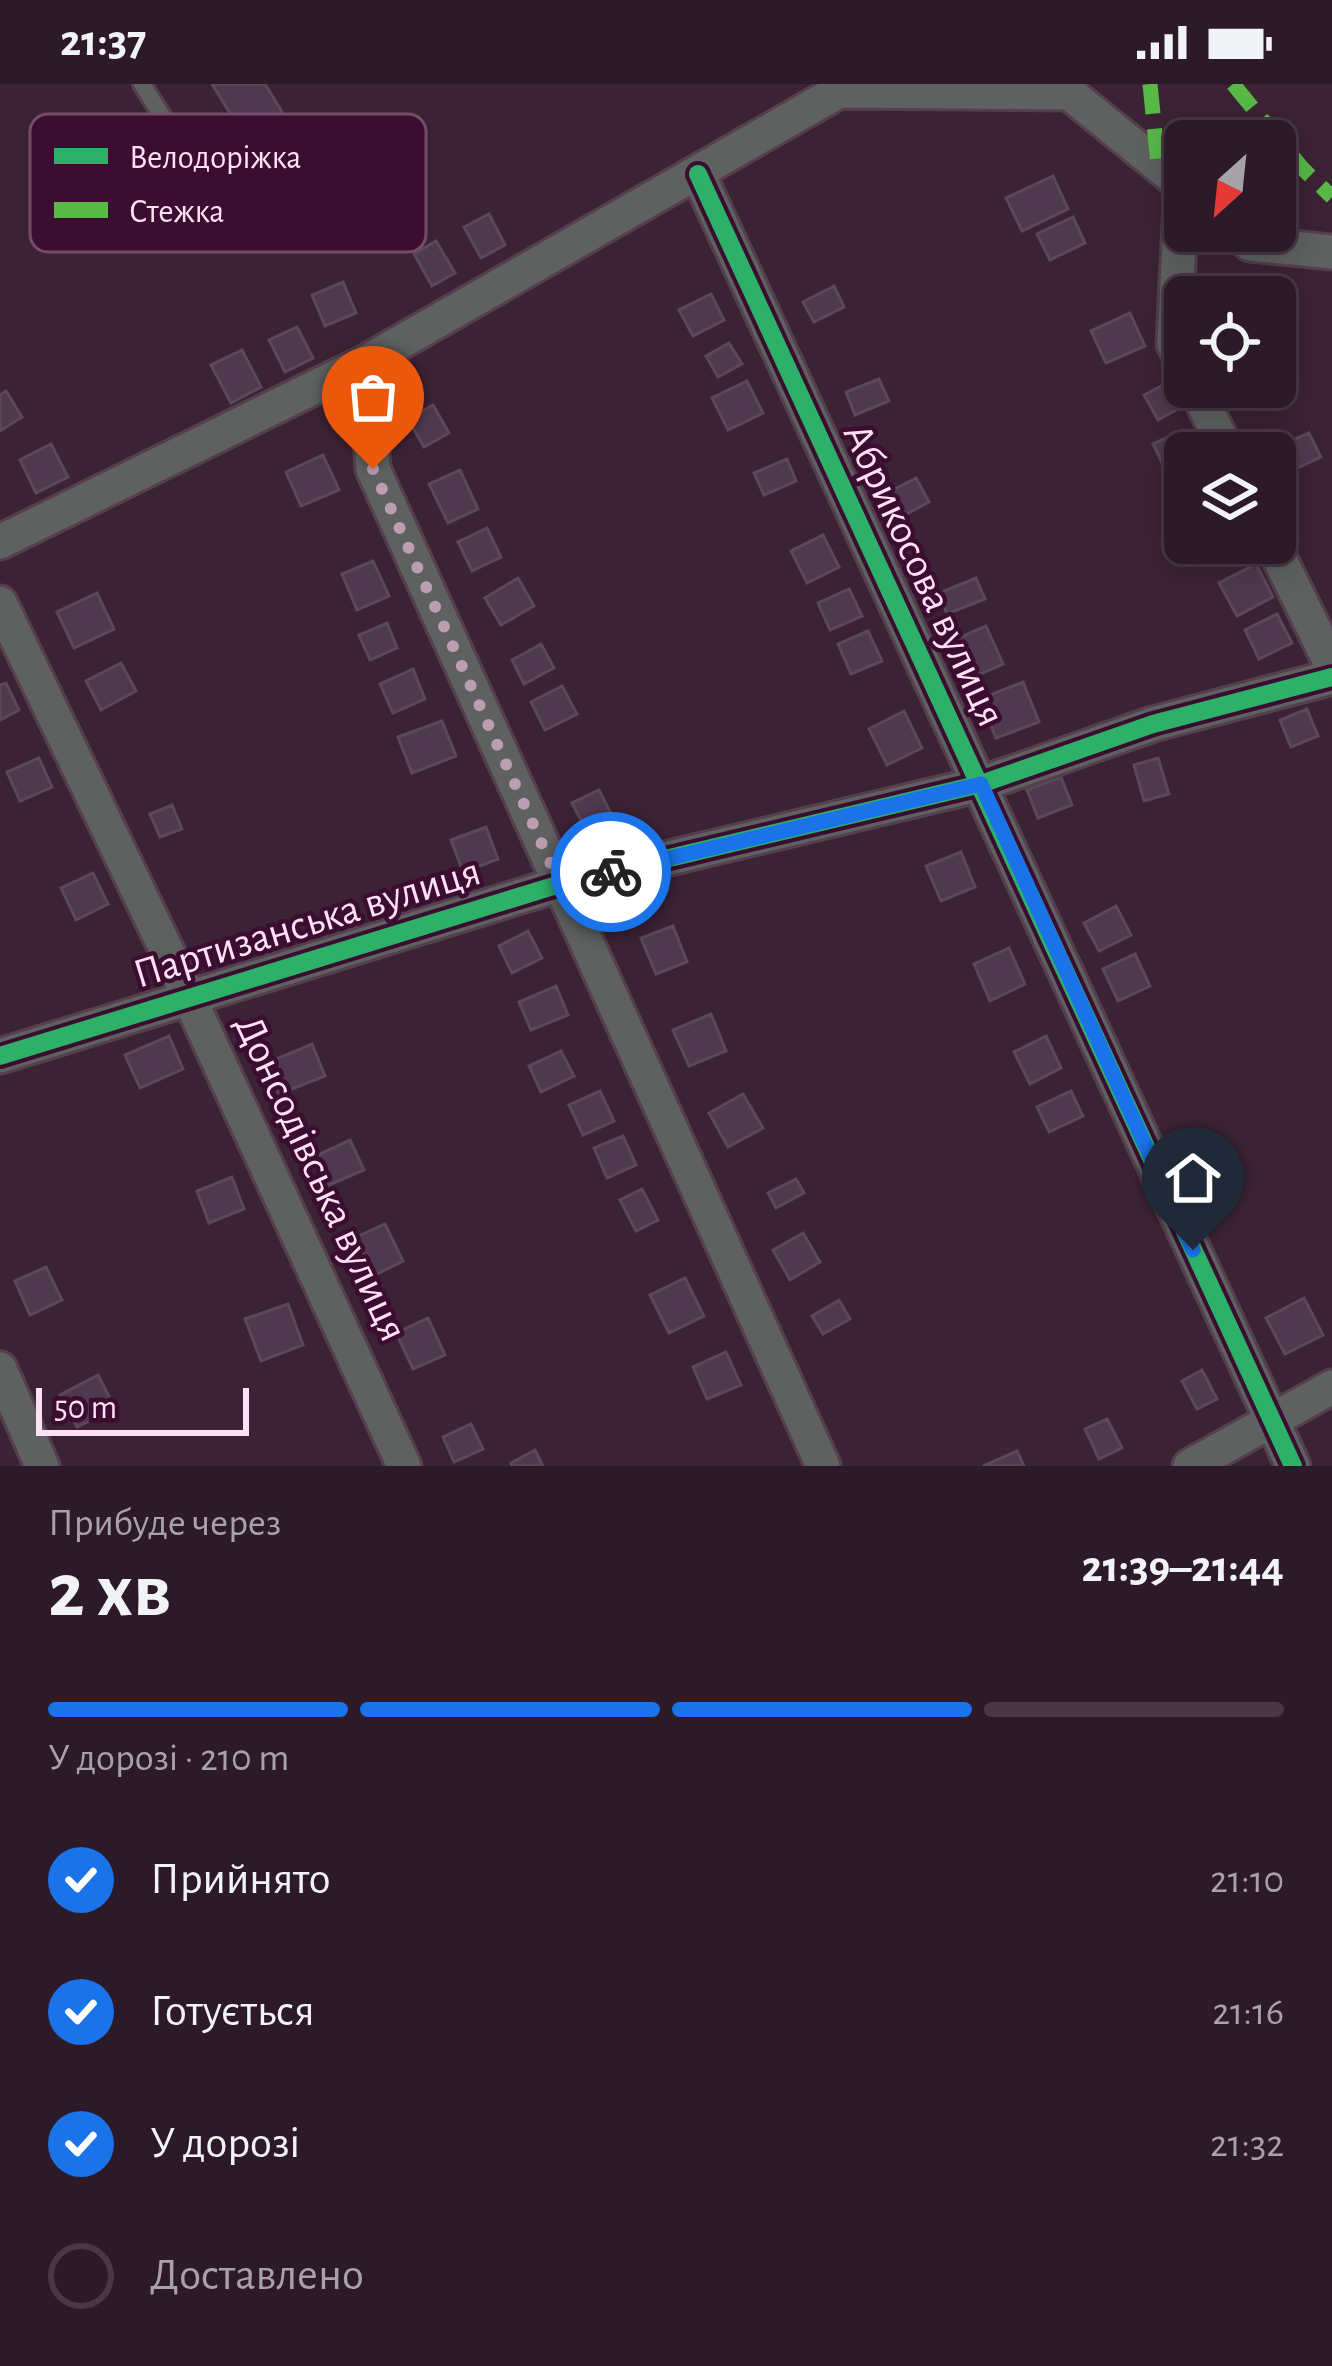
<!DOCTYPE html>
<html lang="uk">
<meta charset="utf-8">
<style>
:root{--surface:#2d1a28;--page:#352330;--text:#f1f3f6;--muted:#a7a1a8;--line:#483845;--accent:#1a73e8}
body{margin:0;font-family:"Alegreya Sans",sans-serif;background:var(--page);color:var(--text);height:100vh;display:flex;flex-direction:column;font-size:45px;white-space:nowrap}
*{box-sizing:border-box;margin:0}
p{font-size:39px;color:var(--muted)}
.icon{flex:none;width:66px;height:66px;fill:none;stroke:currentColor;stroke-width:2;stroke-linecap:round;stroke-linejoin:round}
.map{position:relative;height:1382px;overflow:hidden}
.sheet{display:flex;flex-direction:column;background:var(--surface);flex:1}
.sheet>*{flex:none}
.needle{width:78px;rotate:207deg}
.buttons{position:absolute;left:1164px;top:36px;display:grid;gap:24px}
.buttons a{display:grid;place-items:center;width:132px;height:132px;border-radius:18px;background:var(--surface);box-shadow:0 6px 30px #0003,0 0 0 3px var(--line);font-size:60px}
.scale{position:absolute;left:36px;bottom:30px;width:213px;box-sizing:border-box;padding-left:12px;border:6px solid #ffe0f4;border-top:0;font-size:33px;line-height:42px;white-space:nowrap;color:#ffe0f4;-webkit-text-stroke:9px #3b0d30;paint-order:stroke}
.pin{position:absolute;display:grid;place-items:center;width:102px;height:102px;color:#fff;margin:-123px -51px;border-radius:50% 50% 50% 0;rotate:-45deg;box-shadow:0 0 12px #0007}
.pin .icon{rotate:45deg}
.courier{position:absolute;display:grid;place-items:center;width:120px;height:120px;margin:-60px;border:9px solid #1a73e8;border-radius:50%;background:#fff;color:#222;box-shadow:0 3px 15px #0007}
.overview em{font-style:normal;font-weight:700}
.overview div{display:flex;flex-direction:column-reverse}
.overview{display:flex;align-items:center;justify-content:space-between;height:204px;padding:0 48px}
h1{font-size:78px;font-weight:700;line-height:90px}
.bar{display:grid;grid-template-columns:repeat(4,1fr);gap:18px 12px;align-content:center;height:144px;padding:0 48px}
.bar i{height:15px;border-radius:9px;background:var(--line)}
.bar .active{background:var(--accent)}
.bar p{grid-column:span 4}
ol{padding:0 48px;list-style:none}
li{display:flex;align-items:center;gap:36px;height:132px}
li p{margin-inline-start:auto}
li .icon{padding:12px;border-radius:50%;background:var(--accent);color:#fff;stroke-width:4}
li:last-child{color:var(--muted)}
li i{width:66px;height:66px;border:6px solid var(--line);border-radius:50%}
.status{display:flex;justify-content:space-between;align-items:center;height:84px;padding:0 60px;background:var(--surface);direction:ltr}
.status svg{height:33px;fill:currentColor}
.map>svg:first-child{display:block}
.building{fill:#4f394f;stroke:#5b485a;stroke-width:3}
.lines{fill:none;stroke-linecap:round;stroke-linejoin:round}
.lane-casing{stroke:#553f4f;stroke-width:22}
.street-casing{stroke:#553f4f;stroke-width:39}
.lane{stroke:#5e6160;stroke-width:16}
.street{stroke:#5e6160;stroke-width:33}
.quiet{stroke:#58b947;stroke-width:15;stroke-dasharray:30 15;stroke-linecap:butt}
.cycleway-casing{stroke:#3b0d30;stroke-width:26}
.cycleway{stroke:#2db169;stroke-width:18}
.done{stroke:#bb9eb1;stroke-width:12;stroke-dasharray:0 21.6}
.route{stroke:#1a73e8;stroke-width:15}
.labels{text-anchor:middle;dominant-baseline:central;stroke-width:9;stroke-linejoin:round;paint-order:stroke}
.street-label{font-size:42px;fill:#ffe0f4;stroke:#3b0d30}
.key{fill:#3b0d30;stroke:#764c6b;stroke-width:3}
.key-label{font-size:33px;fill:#ffe0f4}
</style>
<div class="status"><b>21:37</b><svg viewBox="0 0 49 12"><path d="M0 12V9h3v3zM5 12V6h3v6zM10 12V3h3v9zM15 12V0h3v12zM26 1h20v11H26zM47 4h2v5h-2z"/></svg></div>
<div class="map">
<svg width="1332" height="1382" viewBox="0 0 1332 1382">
<rect width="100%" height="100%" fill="#3c2235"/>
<!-- building -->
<path class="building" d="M212 0H265L287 36 251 63Z
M1053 92 1068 125 1022 147 1006 114Z
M489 130 505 161 481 174 464 143Z
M1073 133 1085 159 1050 176 1037 150Z
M436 157 455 189 432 202 414 170Z
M343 198 356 229 325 242 312 211Z
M834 202 844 223 814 238 803 218Z
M711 210 724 236 693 252 679 226Z
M1130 229 1145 262 1106 279 1091 247Z
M297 243 313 274 285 288 269 256Z
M729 259 742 280 718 293 706 272Z
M242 266 261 303 231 319 211 281Z
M1275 282 1288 308 1258 322 1249 303H1275Z
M879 295 889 317 855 331 846 308Z
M1172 296 1185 321 1158 336 1144 311Z
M747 297 763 329 728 346 712 314Z
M6 307 22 333 0 347V311Z
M433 321 449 349 424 363 408 335Z
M1183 346 1194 369H1185V427L1153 360Z
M1309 349 1321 373 1293 386 1281 361Z
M51 360 68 393 36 409 20 376Z
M323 371 339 406 301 422 286 388Z
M787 375 796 397 764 411 754 389Z
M460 386 478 425 448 439 429 400Z
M916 394 929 418 903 432 891 407Z
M487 444 501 473 472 487 458 458Z
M823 451 839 483 807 499 791 467Z
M373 477 389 512 357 526 342 490Z
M1256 480 1273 513 1237 532 1219 499Z
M518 494 534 522 501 541 485 514Z
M976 494 985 515 947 530 939 509Z
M849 505 862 532 830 546 818 519Z
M97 509 114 545 74 564 57 528Z
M1277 530 1292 559 1259 575 1245 546Z
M387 539 397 564 370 576 359 551Z
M986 542 1003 580 969 595 952 557Z
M868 547 882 577 851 590 838 560Z
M541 560 554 584 524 600 512 576Z
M121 579 136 607 101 626 86 597Z
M413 585 425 615 393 629 380 600Z
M1023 598 1039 638 996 654 980 615Z
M6 599 19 626 0 636V601Z
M562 602 577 630 545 646 531 618Z
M1307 625 1318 652 1291 663 1280 636Z
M904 627 922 664 887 681 869 645Z
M442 637 456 672 412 689 398 653Z
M39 674 52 703 20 717 7 688Z
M1158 674 1169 710 1144 717 1134 681Z
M1061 693 1072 721 1038 734 1027 706Z
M599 706 616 740 589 752 572 719Z
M172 721 182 745 160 753 150 730Z
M486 743 498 775 463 788 451 756Z
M961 768 975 803 941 817 926 782Z
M93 789 108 820 76 836 61 804Z
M1116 822 1131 851 1099 867 1084 839Z
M673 842 687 878 656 890 641 854Z
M528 847 542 874 512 889 499 862Z
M1009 864 1025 900 990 917 974 880Z
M1135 870 1150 902 1118 917 1103 885Z
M556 902 568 931 531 946 519 918Z
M711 930 726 967 689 982 673 946Z
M169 952 183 985 140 1004 125 971Z
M1046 952 1061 984 1030 1000 1014 968Z
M312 960 325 992 279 1010 267 979Z
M561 967 574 992 541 1008 529 982Z
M600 1007 614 1037 583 1051 569 1021Z
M1071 1007 1083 1032 1049 1048 1037 1023Z
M743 1010 763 1044 728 1063 709 1029Z
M623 1052 636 1081 607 1094 594 1064Z
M350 1056 364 1086 329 1101 316 1072Z
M232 1093 244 1125 209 1139 197 1107Z
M796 1095 804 1109 776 1124 768 1109Z
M642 1105 658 1136 636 1147 620 1116Z
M385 1140 403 1177 369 1194 350 1156Z
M803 1149 820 1178 790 1196 773 1166Z
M46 1183 62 1216 30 1231 15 1197Z
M685 1194 704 1232 669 1249 650 1211Z
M1304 1214 1323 1251 1285 1270 1266 1234Z
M839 1216 850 1235 823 1250 812 1232Z
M288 1220 303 1261 261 1277 245 1235Z
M428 1234 445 1271 413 1285 396 1249Z
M726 1268 741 1301 707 1315 693 1283Z
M1202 1286 1217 1315 1197 1325 1182 1297Z
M98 1291 115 1324 77 1343 60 1311Z
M1107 1335 1122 1364 1099 1375 1085 1345Z
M471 1340 483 1365 454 1378 443 1353Z
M535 1366 543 1382H512L511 1379Z
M1017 1367 1024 1382H983Z"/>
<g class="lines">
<!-- lane casing -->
<g class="lane-casing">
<path id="lane" d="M142 0 197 88"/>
</g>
<!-- street casing -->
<g class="street-casing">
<path id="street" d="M839 7 1069 9 1185 103
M698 90 1293 1382
M1182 100 1174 260 1185 282
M1236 147 1250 160 1332 168
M366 278 373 385 823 1382
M1195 303 1228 369
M0 458 366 278 839 7
M1272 459 1332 582
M0 519 188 911 404 1382
M0 972 560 800 981 700 1153 640 1332 593
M0 1285 42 1382
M1190 1382 1332 1303"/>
</g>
<!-- lane -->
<use href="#lane" class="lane"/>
<!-- street -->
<use href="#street" class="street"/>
<!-- quiet -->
<path class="quiet" d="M1150 0 1158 80
M1233 0 1303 85 1332 113"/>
<!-- cycleway casing -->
<g class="cycleway-casing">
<path id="cycleway" d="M698 90 1293 1382
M0 972 560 800 981 700 1153 640 1332 593"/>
</g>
<!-- cycleway -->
<use href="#cycleway" class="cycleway"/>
</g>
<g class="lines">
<!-- done -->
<path class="done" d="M373 385 560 800 611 788"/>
<!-- route -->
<path class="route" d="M611 788 981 700 1193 1166"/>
</g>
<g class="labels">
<!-- street labels -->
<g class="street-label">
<text transform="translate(924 491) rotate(65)">Абрикосова вулиця</text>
<text transform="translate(307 839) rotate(-17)">Партизанська вулиця</text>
<text transform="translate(321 1094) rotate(65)">Донсодівська вулиця</text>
</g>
</g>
<!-- legend -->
<rect x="30" y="30" width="396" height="138" rx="18" class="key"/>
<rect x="54" y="64" width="54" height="16" fill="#2db169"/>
<rect x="54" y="118" width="54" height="16" fill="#58b947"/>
<g class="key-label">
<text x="129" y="84">Велодоріжка</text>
<text x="129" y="138">Стежка</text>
</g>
</svg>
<div class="buttons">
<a><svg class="needle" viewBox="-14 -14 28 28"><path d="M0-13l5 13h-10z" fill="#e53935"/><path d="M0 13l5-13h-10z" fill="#a7a1a8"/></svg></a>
<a><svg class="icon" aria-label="locate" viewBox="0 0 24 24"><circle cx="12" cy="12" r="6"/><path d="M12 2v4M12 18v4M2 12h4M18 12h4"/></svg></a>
<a><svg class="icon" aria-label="layers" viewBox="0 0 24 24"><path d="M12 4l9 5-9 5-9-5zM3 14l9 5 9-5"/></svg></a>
</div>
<div class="scale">50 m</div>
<div class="pin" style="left:373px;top:385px;background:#ea580c"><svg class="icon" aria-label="bag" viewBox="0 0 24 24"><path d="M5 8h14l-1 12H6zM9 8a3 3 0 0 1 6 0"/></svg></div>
<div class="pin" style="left:1193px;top:1166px;background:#1f2937"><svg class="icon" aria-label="home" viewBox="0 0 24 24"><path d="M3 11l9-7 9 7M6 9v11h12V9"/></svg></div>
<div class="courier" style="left:611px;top:788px"><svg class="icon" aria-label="bike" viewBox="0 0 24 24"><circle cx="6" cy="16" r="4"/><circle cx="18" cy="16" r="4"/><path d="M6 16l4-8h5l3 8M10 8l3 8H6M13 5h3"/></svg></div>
</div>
<section class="sheet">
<div class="overview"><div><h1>2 хв</h1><p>Прибуде через</p></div><em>21:39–21:44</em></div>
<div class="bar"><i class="active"></i><i class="active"></i><i class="active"></i><i></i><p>У дорозі · 210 m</p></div>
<ol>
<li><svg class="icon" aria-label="check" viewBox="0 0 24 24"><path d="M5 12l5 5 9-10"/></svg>Прийнято<p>21:10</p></li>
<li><svg class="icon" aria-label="check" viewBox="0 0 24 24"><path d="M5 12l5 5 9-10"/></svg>Готується<p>21:16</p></li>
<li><svg class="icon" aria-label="check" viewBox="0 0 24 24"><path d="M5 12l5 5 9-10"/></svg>У дорозі<p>21:32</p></li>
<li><i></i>Доставлено</li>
</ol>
</section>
